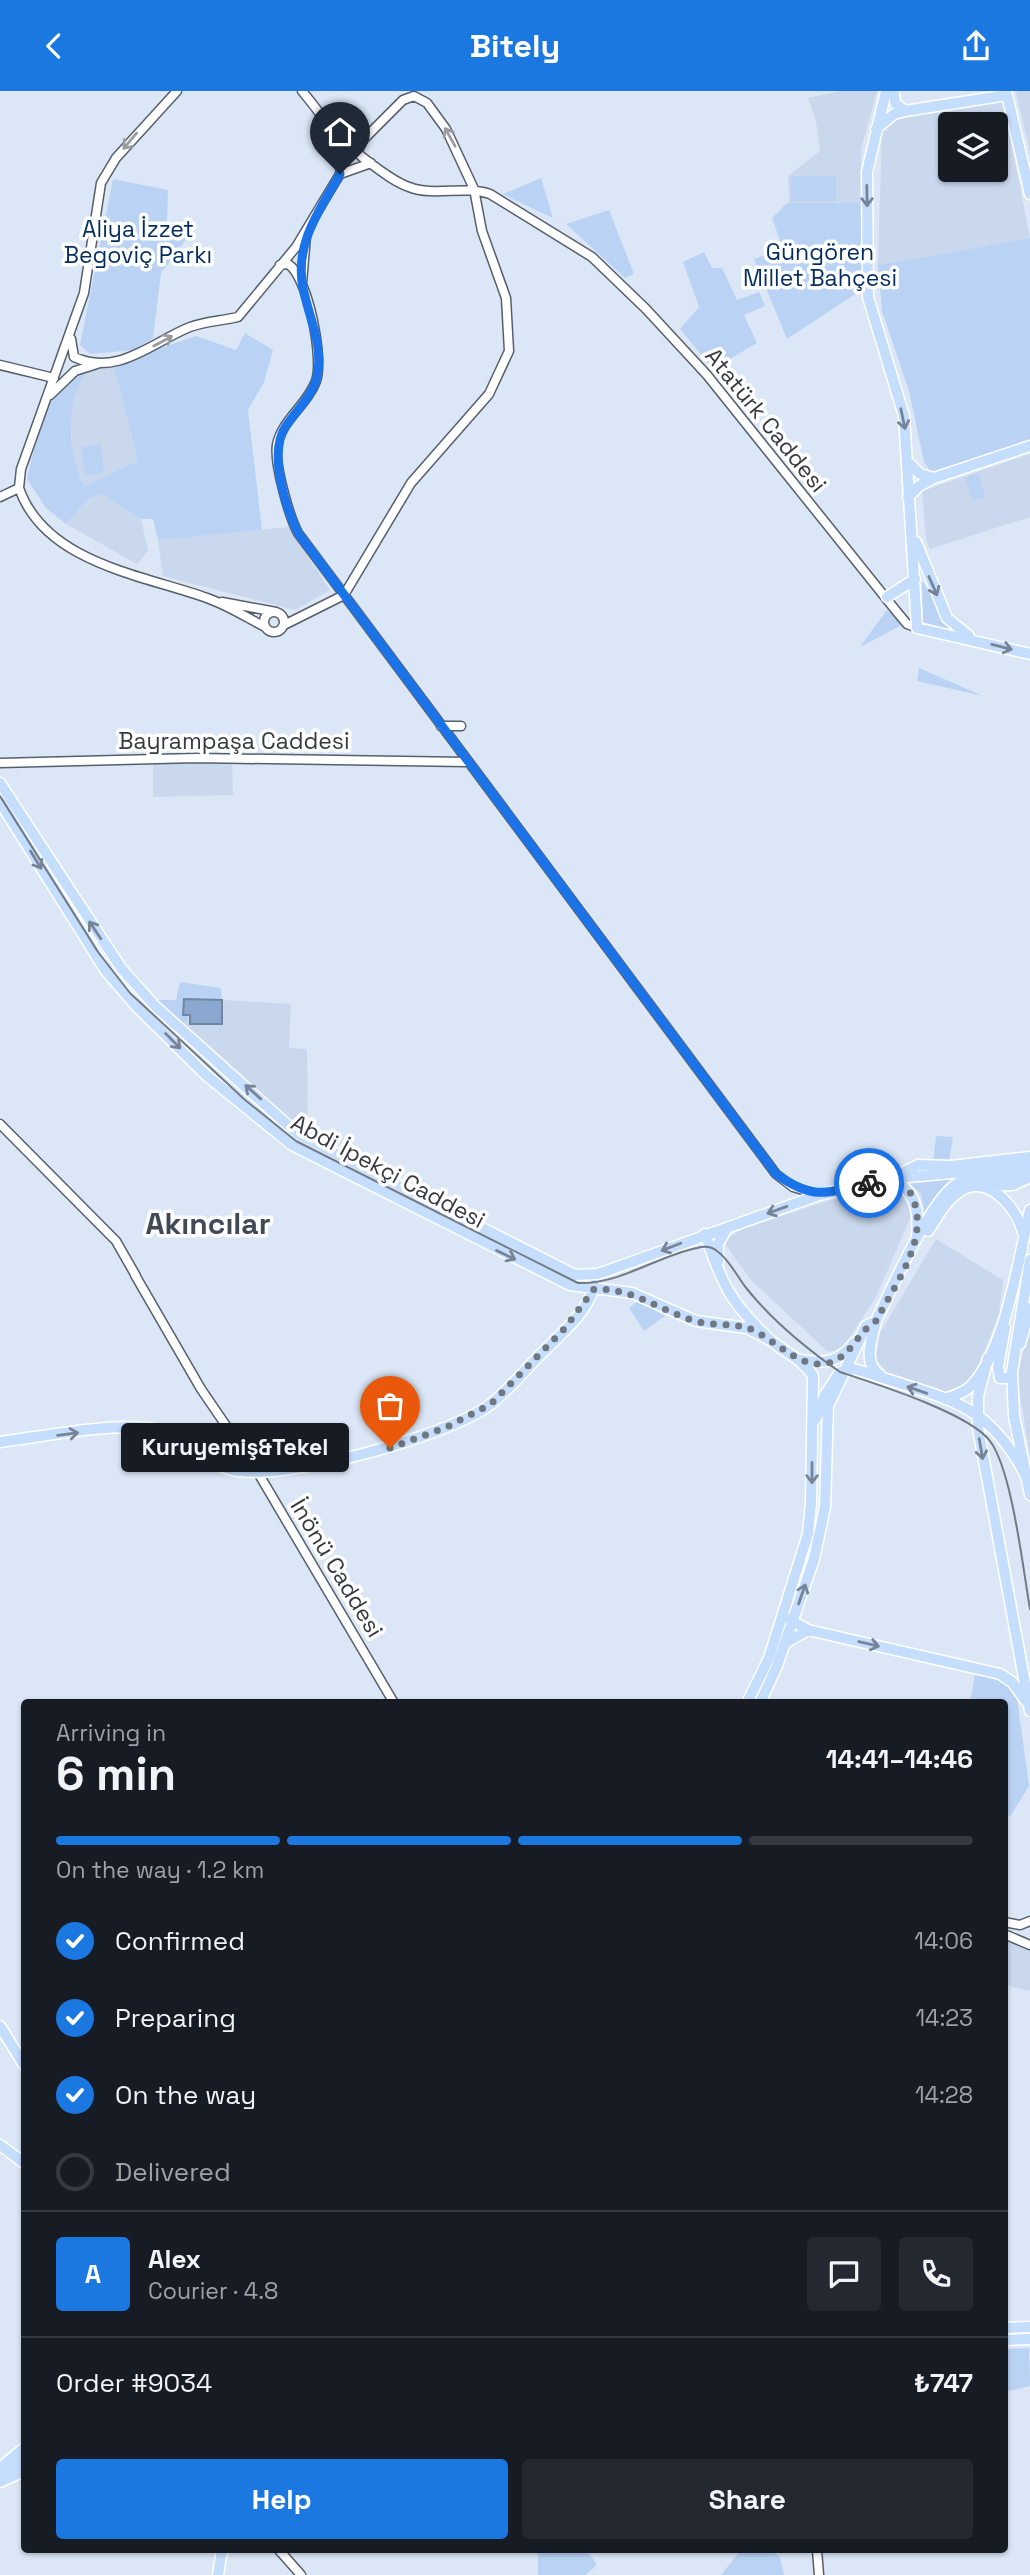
<!DOCTYPE html>
<meta charset="utf-8">
<style>
:root{--surface:#171b24;--page:#242831;--text:#f1f3f6;--muted:#9ea1a6;--line:#363941;--accent:#1c78e1}
body{margin:0;font-family:"Space Grotesk",sans-serif;background:var(--page);color:var(--text);height:100vh;display:flex;flex-direction:column;font-size:26px;white-space:nowrap}
*{box-sizing:border-box;margin:0}
p{font-size:23px;color:var(--muted)}
.icon{flex:none;width:38px;height:38px;fill:none;stroke:currentColor;stroke-width:2;stroke-linecap:round;stroke-linejoin:round}
.map{position:relative;flex:1;overflow:hidden}
.sheet{position:absolute;left:21px;top:1608px;width:987px;height:854px;display:flex;flex-direction:column;background:var(--surface);border-radius:7px;box-shadow:0 2px 5px #0004}
.sheet>*{flex:none}
.controls{position:absolute;left:938px;top:21px;display:grid;gap:14px}
.controls a{display:grid;place-items:center;width:70px;height:70px;border-radius:7px;background:var(--surface);box-shadow:0 2px 5px #0004;font-size:35px}
.pin{position:absolute;display:grid;place-items:center;width:60px;height:60px;color:#fff;margin:-72px -30px;border-radius:50% 50% 50% 0;rotate:-45deg;box-shadow:0 0 7px #0007}
.pin .icon{rotate:45deg}
.courier{position:absolute;display:grid;place-items:center;width:70px;height:70px;margin:-35px;border:5px solid #1a73e8;border-radius:50%;background:#fff;color:#222;box-shadow:0 2px 9px #0007}
.bubble{position:absolute;height:49px;border-radius:7px;background:var(--surface);box-shadow:0 2px 5px #0004;font-size:23px;font-weight:800;line-height:49px;text-align:center}
.head em{font-style:normal;font-weight:800}
.head div{display:flex;flex-direction:column-reverse}
.head{display:flex;align-items:center;justify-content:space-between;height:119px;padding:0 35px}
h1{font-size:46px;font-weight:800;line-height:52px}
.bar{display:grid;grid-template-columns:repeat(4,1fr);gap:10px 7px;align-content:center;height:84px;padding:0 35px}
.bar i{height:9px;border-radius:5px;background:var(--line)}
.bar .current{background:var(--accent)}
.bar p{grid-column:span 4}
.line{display:flex;align-items:center;gap:18px;padding:0 35px;border-top:2px solid var(--line)}
.line div{flex:1}
.round{display:grid;place-items:center;flex:none;width:74px;height:74px;border-radius:7px;background:var(--page)}
ol{padding:0 35px;list-style:none}
li{display:flex;align-items:center;gap:21px;height:77px}
li p{margin-inline-start:auto}
li .icon{padding:7px;border-radius:50%;background:var(--accent);color:#fff;stroke-width:4}
li:last-child{color:var(--muted)}
li i{width:38px;height:38px;border:4px solid var(--line);border-radius:50%}
.action{display:flex;gap:14px;margin-top:auto;padding:14px 35px}
.action a{flex:1;height:80px;border-radius:7px;background:var(--accent);color:#fff;font-size:28px;font-weight:800;line-height:80px;text-align:center}
.action a+a{background:var(--page);color:var(--text)}
header{display:flex;justify-content:space-between;align-items:center;height:91px;padding:0 35px;background:var(--accent);color:#fff;font-size:32px;font-weight:800}
.map>svg:first-child{display:block}
.built{fill:#c9d8ed;fill-rule:evenodd}
.green{fill:#bad3f4}
.water{fill:#8aa8cf;stroke:#7087a4;stroke-width:2}
.lines{fill:none;stroke-linecap:round;stroke-linejoin:round}
.minor-casing{stroke:#565f6c;stroke-width:11}
.major-casing{stroke:#fff;stroke-width:13}
.minor{stroke:#fff;stroke-width:8}
.major{stroke:#c6defe;stroke-width:10}
.tram{stroke:#727a83;stroke-width:2}
.oneway{stroke:#9a9ca0}
.oneway2{stroke:#768496}
.done{stroke:#6f7780;stroke-width:7;stroke-dasharray:0 12.6}
.route{stroke:#1a73e8;stroke-width:9}
.labels{text-anchor:middle;dominant-baseline:central;stroke-width:7;stroke-linejoin:round;paint-order:stroke}
.park-label{font-size:23px;fill:#032d5e;stroke:#fff}
.street-label{font-size:23px;fill:#353a40;stroke:#fff}
.district-label{font-size:30px;font-weight:bold;fill:#404955;stroke:#fff}
</style>
<header><svg class="icon" aria-label="back" viewBox="0 0 24 24"><path d="M15 5l-7 7 7 7"/></svg>Bitely<svg class="icon" aria-label="share" viewBox="0 0 24 24"><path d="M12 15V3M7 8l5-5 5 5M5 13v7h14v-7"/></svg></header>
<div class="map">
<svg width="1030" height="2484" viewBox="0 0 1030 2484">
<rect width="100%" height="100%" fill="#dbe7f6"/>
<!-- built -->
<path class="built" d="M841 0H877L861 58V112H789L788 85 820 60 816 30 808 7Z
M1016 0H1030V61L1017 6Z
M1003 10 1030 147 878 174 882 39 903 25ZM950 33H996V79H950Z
M113 273 138 371 84 395 74 371 70 328 78 293 87 278Z
M1030 363V426L930 458 926 448 922 400Z
M101 403 141 428 148 460 137 473 66 433 88 408Z
M289 436 330 499 295 519 163 485 158 449Z
M232 671 233 704 153 706V672Z
M222 909 291 913 289 957 307 958 308 1029H289L182 936 190 924V933H222Z
M883 1098 904 1102 912 1119 909 1130 876 1206 844 1255 833 1260H827L750 1188 723 1150 743 1138 827 1110Z
M936 1148 1003 1189 999 1223 976 1281 963 1296 941 1302 889 1284 876 1268 880 1242Z
M1030 1232V1363L1017 1287Z
M1004 1846 1030 1858V1900L1005 1894Z"/>
<!-- green -->
<path class="green" d="M791 85H836V110H791Z
M541 87 553 127 502 103H503Z
M113 88 168 99 167 131 190 143 161 182 153 247 134 259 90 263 80 254Z
M787 112H861L863 198 787 248 754 168 783 158 772 127Z
M609 119 634 183 625 187 566 133Z
M1030 147V351L938 381 930 380 924 371 909 300 882 220 878 174Z
M704 161 712 177H722L737 209 759 201 765 215 744 224 757 252 713 278 680 238 699 216 683 171Z
M245 242 273 259 264 291 248 319 262 439 158 449 153 428H141L101 403 88 408 66 433 46 417 27 388C36 351 45 291 87 278 65 314 67 358 84 395L138 370 113 273 196 245 236 259Z
M101 353 104 382 85 384 81 356Z
M978 382 986 406 973 410 965 387Z
M922 490 957 541 923 531Z
M887 519 902 534 862 555 861 554Z
M919 577 983 605 917 590Z
M180 891 221 897 222 909 184 908 190 924 182 936 153 909H176Z
M936 1045 953 1046 949 1070 933 1071Z
M965 1084 939 1101 925 1125 921 1103 906 1089Z
M638 1210 665 1225 644 1240 629 1217Z
M975 1583C995 1586 1008 1588 1017 1607L1029 1695 1011 1724 1005 1726 1004 1612H970Z
M1029 2257 1030 2295 1005 2301V2258Z
M538 2459H587L597 2474 585 2484H538Z
M741 2459H770L780 2466 784 2484H721Z"/>
<!-- water -->
<path class="water" d="M184 908 222 909V933H190V924H183Z"/>
<g class="lines">
<!-- minor casing -->
<g class="minor-casing">
<path id="minor" d="M302 0C320 22 347 53 340 83
M360 52 358 62 362 66C376 76 392 90 409 96 435 106 464 94 490 103L592 166 646 218 707 284 897 521 907 533 917 537
M280 174 288 173C308 185 324 268 316 290 308 313 281 330 277 354 274 372 289 425 298 442L776 1083 793 1096 819 1104
M302 192 306 145
M71 248 74 266C118 286 152 251 190 236 206 230 221 230 238 226L296 156 340 83 371 72
M0 274 54 287
M50 304 75 280 97 273
M19 397C45 472 143 484 207 507 227 514 246 526 265 536
M0 406 19 397 21 378 84 202 101 92 116 67 177 0
M222 511 276 521
M264 531a10 10 0 1 1 20 0a10 10 0 1 1-20 0Z
M284 534 344 504 411 392 489 303 509 260 506 207 482 140 474 98 446 38 427 12 414 5 403 9 360 52 340 59
M441 635H461
M0 672 196 667 467 671
M0 1033 116 1150 136 1185
M135 1184 201 1298 257 1380 394 1612
M1004 1831 1020 1834 1030 1830
M1004 1843 1030 1854
M279 2459 301 2484
M817 2459 819 2484"/>
</g>
<!-- major casing -->
<g class="major-casing">
<path id="major" d="M886 0 867 81 868 206 904 325 917 537 1030 563
M894 0 895 12 905 20
M876 38 894 23 905 20 1007 4 1030 103
M907 370 920 383 934 387 919 395 908 406
M934 387 1030 355
M916 451 947 527 969 545
M887 506 915 488
M0 692 121 877 155 915 282 1029 299 1044 575 1184 598 1183 819 1104 890 1088 918 1074 951 1075 1030 1066
M0 711 106 880 136 915 206 984 292 1054 570 1194 632 1202 696 1230 747 1237 770 1249
M898 1087 1030 1075
M891 1088C916 1099 919 1120 917 1145
M984 1095 1013 1094 1030 1086
M928 1140C937 1127 945 1110 959 1101 987 1081 1017 1117 1023 1141
M705 1143C722 1192 729 1210 768 1247 783 1261 802 1267 813 1285L811 1413 808 1443 769 1567 747 1612
M718 1171V1153L727 1137
M876 1230C872 1247 862 1272 880 1284
M1005 1236 998 1276 1000 1287H1011L1030 1169
M1020 1253 1030 1217
M988 1267 978 1305V1337L1030 1620
M800 1269C825 1273 838 1272 854 1252
M1012 1281 1014 1325 1030 1404
M945 1308C954 1305 963 1302 970 1296 1005 1262 1019 1166 1030 1119
M816 1328 825 1304 840 1281 853 1278 868 1282C943 1308 987 1308 1026 1385
M0 1351C39 1346 111 1332 148 1337 179 1342 202 1372 232 1379 282 1391 450 1345 491 1313 507 1300 522 1283 536 1268 555 1248 589 1222 594 1194
M789 1528 808 1539 1000 1583 1012 1591 1026 1610
M784 1553 808 1539
M760 1612 777 1575 814 1468 825 1416 828 1315 866 1235 876 1230C891 1200 932 1103 960 1091 980 1083 1008 1087 1030 1085
M0 1935 24 1974
M0 2054 24 2072
M1004 2237 1030 2236
M1004 2249 1030 2248
M0 2377 24 2357
M0 2387 24 2367
M0 2391 24 2380
M218 2484 222 2459"/>
</g>
<!-- minor -->
<use href="#minor" class="minor"/>
<!-- major -->
<use href="#major" class="major"/>
<!-- tram -->
<path class="tram" d="M0 705 98 861 130 902 244 1008 296 1050 578 1192C619 1194 657 1165 697 1157 704 1155 711 1155 717 1160 730 1169 737 1186 747 1198 772 1229 807 1258 840 1281 876 1293 969 1322 990 1350 1012 1379 1023 1478 1030 1518"/>
</g>
<!-- one-way arrows -->
<defs><path id="oneway-shaft" d="M-6 0H5M1.5-3L5.5 0L1.5 3" fill="none" stroke-width="1.6" stroke-linecap="round" stroke-linejoin="round" transform="scale(1.75)"/></defs>
<g class="oneway">
<use href="#oneway-shaft" transform="translate(450 46) rotate(-119)"/>
<use href="#oneway-shaft" transform="translate(130 50) rotate(130)"/>
<use href="#oneway-shaft" transform="translate(163 250) rotate(-28)"/>
</g>
<g class="oneway2">
<use href="#oneway-shaft" transform="translate(867 105) rotate(89)"/>
<use href="#oneway-shaft" transform="translate(903 328) rotate(78)"/>
<use href="#oneway-shaft" transform="translate(933 495) rotate(66)"/>
<use href="#oneway-shaft" transform="translate(1002 556) rotate(14)"/>
<use href="#oneway-shaft" transform="translate(36 769) rotate(58)"/>
<use href="#oneway-shaft" transform="translate(95 839) rotate(-124)"/>
<use href="#oneway-shaft" transform="translate(173 950) rotate(45)"/>
<use href="#oneway-shaft" transform="translate(253 1001) rotate(-138)"/>
<use href="#oneway-shaft" transform="translate(777 1119) rotate(160)"/>
<use href="#oneway-shaft" transform="translate(671 1156) rotate(159)"/>
<use href="#oneway-shaft" transform="translate(506 1164) rotate(26)"/>
<use href="#oneway-shaft" transform="translate(917 1299) rotate(-161)"/>
<use href="#oneway-shaft" transform="translate(68 1343) rotate(-7)"/>
<use href="#oneway-shaft" transform="translate(981 1358) rotate(80)"/>
<use href="#oneway-shaft" transform="translate(812 1382) rotate(90)"/>
<use href="#oneway-shaft" transform="translate(802 1503) rotate(-71)"/>
<use href="#oneway-shaft" transform="translate(869 1553) rotate(13)"/>
</g>
<g class="lines">
<!-- done -->
<path class="done" d="M390 1357 447 1336 491 1313 565 1237 594 1198C633 1197 659 1219 695 1230 712 1235 731 1232 748 1237 775 1247 798 1279 829 1272 851 1266 858 1240 876 1230 896 1191 933 1145 910 1101L890 1088 869 1092"/>
<!-- route -->
<path class="route" d="M340 83C320 119 294 153 303 197 309 227 324 255 317 286 313 304 296 320 286 335 268 361 285 415 298 442L776 1083C816 1111 826 1101 869 1092"/>
</g>
<g class="labels">
<!-- park labels -->
<g class="park-label">
<text x="138" y="138">Aliya İzzet<tspan x="138" dy="26">Begoviç Parkı</tspan></text>
<text x="820" y="161">Güngören<tspan x="820" dy="26">Millet Bahçesi</tspan></text>
</g>
<!-- street labels -->
<g class="street-label">
<text transform="translate(766 329) rotate(51)">Atatürk Caddesi</text>
<text x="234" y="650">Bayrampaşa Caddesi</text>
<text transform="translate(388 1080) rotate(28)">Abdi İpekçi Caddesi</text>
<text transform="translate(337 1477) rotate(59)">İnönü Caddesi</text>
</g>
<!-- district labels -->
<g class="district-label">
<text x="208" y="1132">Akıncılar</text>
</g>
</g>
</svg>
<div class="controls">
<a><svg class="icon" aria-label="layers" viewBox="0 0 24 24"><path d="M12 4l9 5-9 5-9-5zM3 14l9 5 9-5"/></svg></a>
</div>
<div class="pin" style="left:390px;top:1357px;background:#ea580c"><svg class="icon" aria-label="bag" viewBox="0 0 24 24"><path d="M5 8h14l-1 12H6zM9 8a3 3 0 0 1 6 0"/></svg></div>
<div class="pin" style="left:340px;top:83px;background:#1f2937"><svg class="icon" aria-label="home" viewBox="0 0 24 24"><path d="M3 11l9-7 9 7M6 9v11h12V9"/></svg></div>
<div class="courier" style="left:869px;top:1092px"><svg class="icon" aria-label="bike" viewBox="0 0 24 24"><circle cx="6" cy="16" r="4"/><circle cx="18" cy="16" r="4"/><path d="M6 16l4-8h5l3 8M10 8l3 8H6M13 5h3"/></svg></div>
<div class="bubble" style="left:121px;top:1332px;width:228px">Kuruyemiş&amp;Tekel</div>
<section class="sheet">
<div class="head"><div><h1>6 min</h1><p>Arriving in</p></div><em>14:41–14:46</em></div>
<div class="bar"><i class="current"></i><i class="current"></i><i class="current"></i><i></i><p>On the way · 1.2 km</p></div>
<ol>
<li><svg class="icon" aria-label="check" viewBox="0 0 24 24"><path d="M5 12l5 5 9-10"/></svg>Confirmed<p>14:06</p></li>
<li><svg class="icon" aria-label="check" viewBox="0 0 24 24"><path d="M5 12l5 5 9-10"/></svg>Preparing<p>14:23</p></li>
<li><svg class="icon" aria-label="check" viewBox="0 0 24 24"><path d="M5 12l5 5 9-10"/></svg>On the way<p>14:28</p></li>
<li><i></i>Delivered</li>
</ol>
<div class="line" style="height:126px"><b class="round" style="background:var(--accent);color:#fff">A</b><div><b>Alex</b><p>Courier · 4.8</p></div><a class="round"><svg class="icon" aria-label="chat" viewBox="0 0 24 24"><path d="M4 5h16v11H9l-5 4z"/></svg></a><a class="round"><svg class="icon" aria-label="phone" viewBox="0 0 24 24"><path d="M5 4h4l2 5-3 2q2 4 5 5l2-3 5 2v4C11 20 4 13 5 4z"/></svg></a></div>
<div class="line" style="height:91px"><div>Order #9034</div><b>₺747</b></div>
<div class="action"><a>Help</a><a>Share</a></div>
</section>
</div>
